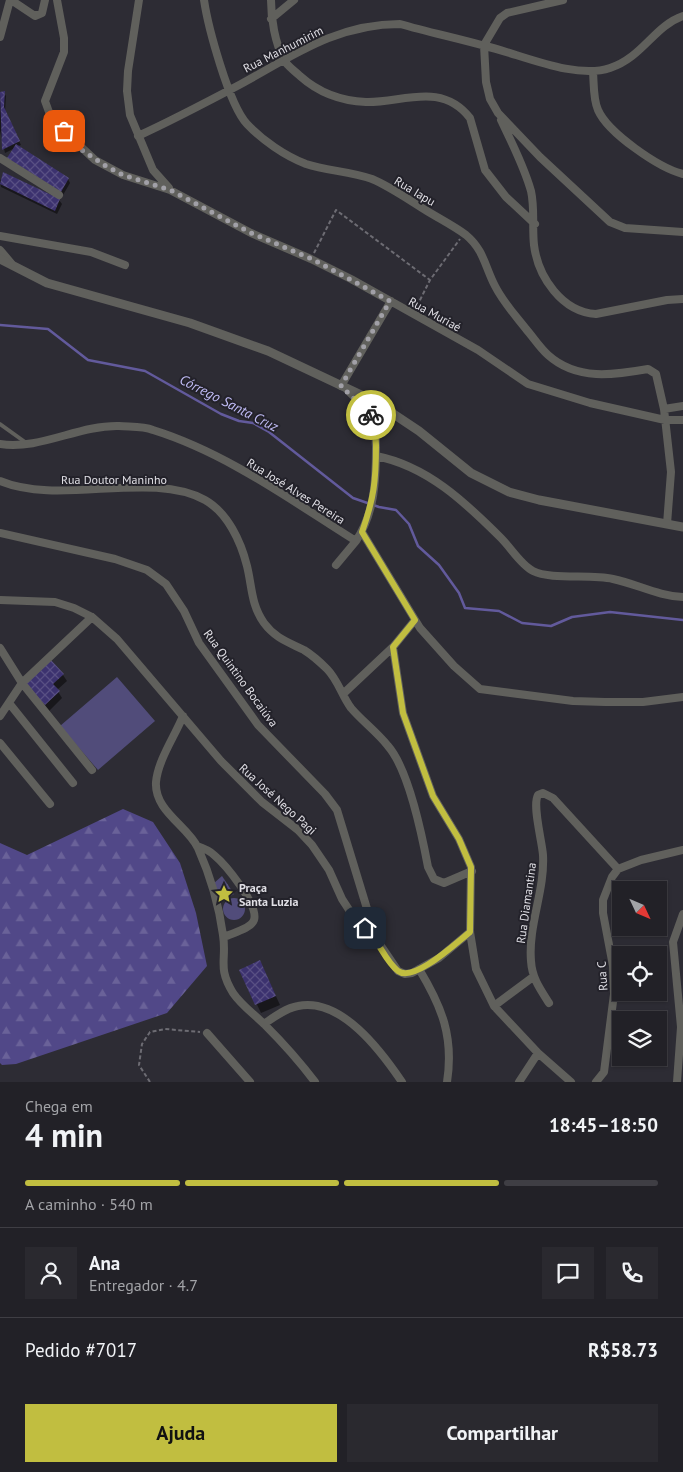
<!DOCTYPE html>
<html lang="pt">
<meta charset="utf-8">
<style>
:root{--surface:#222127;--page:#2a292f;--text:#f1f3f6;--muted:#a2a3a7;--line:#3f3e44;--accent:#c1be40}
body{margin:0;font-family:"PT Sans",sans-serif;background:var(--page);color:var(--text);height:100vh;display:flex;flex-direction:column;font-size:19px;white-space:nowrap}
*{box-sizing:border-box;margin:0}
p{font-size:16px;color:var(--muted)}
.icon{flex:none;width:28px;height:28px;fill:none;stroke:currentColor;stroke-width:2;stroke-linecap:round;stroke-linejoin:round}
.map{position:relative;height:1082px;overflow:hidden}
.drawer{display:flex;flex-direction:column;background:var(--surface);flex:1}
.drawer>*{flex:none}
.needle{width:32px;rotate:134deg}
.buttons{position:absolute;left:612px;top:881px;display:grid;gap:10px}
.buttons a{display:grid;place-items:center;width:55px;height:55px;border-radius:0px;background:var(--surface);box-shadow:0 1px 4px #0004,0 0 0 1px var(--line);font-size:25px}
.pin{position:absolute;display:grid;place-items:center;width:42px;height:42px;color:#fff;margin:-21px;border-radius:10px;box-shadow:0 2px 8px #0006}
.courier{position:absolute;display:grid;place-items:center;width:50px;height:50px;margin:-25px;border:4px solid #c1be40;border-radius:50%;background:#fff;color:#222;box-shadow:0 1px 6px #0007}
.overview em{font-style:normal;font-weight:700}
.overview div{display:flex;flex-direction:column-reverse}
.overview{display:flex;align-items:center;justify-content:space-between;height:85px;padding:0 25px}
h1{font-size:32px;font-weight:700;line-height:38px}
.bar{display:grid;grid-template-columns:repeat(4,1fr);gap:8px 5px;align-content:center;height:60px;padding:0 25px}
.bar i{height:6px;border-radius:4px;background:var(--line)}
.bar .selected{background:var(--accent)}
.bar p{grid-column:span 4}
.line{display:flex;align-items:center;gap:12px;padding:0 25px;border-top:1px solid var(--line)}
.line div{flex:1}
.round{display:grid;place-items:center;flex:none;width:52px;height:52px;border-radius:0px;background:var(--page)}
.button{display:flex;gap:10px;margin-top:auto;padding:10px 25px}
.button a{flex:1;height:58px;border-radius:0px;background:var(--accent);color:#111;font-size:20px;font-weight:700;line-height:58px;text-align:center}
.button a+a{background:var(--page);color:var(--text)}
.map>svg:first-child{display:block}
.forest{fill:url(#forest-firs)}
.park{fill:url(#park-crowns)}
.garden{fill:#514c7a}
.shadow{fill:#0007}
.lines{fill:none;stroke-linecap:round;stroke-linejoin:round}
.stream{stroke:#625a9c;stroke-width:2.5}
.building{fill:url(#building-cross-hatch)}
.path{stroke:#6d6c73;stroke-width:2;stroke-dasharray:4 2.5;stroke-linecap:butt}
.service{stroke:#60605c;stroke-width:4}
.minor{stroke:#60605c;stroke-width:8}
.tertiary{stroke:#60605c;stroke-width:9}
.done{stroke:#a1a0a7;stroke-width:5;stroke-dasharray:0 9}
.route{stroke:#c1be40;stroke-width:6}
.labels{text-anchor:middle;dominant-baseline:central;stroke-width:4;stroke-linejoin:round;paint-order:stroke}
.street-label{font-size:12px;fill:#e0dfe5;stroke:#23222a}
.poi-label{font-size:12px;font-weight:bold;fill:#e0dfe5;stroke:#23222a;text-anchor:start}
.water-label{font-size:14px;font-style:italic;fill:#c0bcf5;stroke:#23222a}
</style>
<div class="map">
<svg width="683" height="1082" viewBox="0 0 683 1082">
<defs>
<pattern id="forest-firs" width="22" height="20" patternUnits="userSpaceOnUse" patternTransform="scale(1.25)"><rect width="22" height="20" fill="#514888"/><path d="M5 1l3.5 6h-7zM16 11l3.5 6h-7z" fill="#6a6299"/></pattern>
<pattern id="park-crowns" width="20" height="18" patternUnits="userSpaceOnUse" patternTransform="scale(1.25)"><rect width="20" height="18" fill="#514c7a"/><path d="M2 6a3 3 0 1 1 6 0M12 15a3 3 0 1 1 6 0" fill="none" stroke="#6a658d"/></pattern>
<pattern id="building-cross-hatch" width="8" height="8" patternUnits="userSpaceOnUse" patternTransform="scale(1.25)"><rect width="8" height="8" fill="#3c326f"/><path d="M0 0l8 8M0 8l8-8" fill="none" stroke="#584f83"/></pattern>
</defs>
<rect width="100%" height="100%" fill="#2d2c34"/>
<!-- forest -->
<path class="forest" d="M123 809 153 822 180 863 196 913 207 966 167 1013 16 1064 2 1065 0 1063V843L27 855Z"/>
<!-- park -->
<path class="park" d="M222 876 234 894 221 902 213 884Z"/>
<!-- garden -->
<path class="garden" d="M117 677 155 721 98 770 60 726Z
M223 909a11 11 0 1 1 22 0a11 11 0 1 1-22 0Z"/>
<!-- shadow -->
<path class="shadow" d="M4 93 6 96 5 112 21 145 18 146 68 179 70 183 63 195 11 162 15 148 5 153 0 131V94Z
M4 174 59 200 62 204 57 214 1 187 0 181Z
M63 675 67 681 57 690 62 698 49 711 30 691Z
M264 970 280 1005 261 1013 241 971Z"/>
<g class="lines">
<!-- stream -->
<path class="stream" d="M0 325 48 329 88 360 145 371 221 414 239 421 253 423 269 432 353 498 379 507 396 510 409 524 418 546 439 565 459 593 465 608 499 611 522 623 551 626 572 617 610 612 683 620"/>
</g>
<!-- building -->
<path class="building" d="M5 91 4 107 20 141 2 150 0 92Z
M16 144 69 178 61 192 7 158Z
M3 172 60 199 55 211 0 184Z
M51 660 64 674 53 684 60 691 45 705 25 685Z
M260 960 276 996 255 1005 239 970Z"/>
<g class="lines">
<!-- path -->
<path class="path" d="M314 253 336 210 430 280
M417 306 430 280 460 239
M150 1082 139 1065 142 1044 150 1032 165 1029 200 1032"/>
<!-- service -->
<path class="service" d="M0 424 25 442"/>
<!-- minor -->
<path class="minor" d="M11 0 35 16 42 13 45 0
M57 0 64 38V52L45 101 49 112 64 131 95 160 123 175 170 190 251 233 311 259 351 279 478 350 528 384 590 403 665 420H683
M139 0 128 71 127 91 130 115 153 170 169 188
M204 0C208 27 229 105 247 124 262 140 285 156 306 164 327 171 350 171 372 179 391 187 409 200 427 211 440 219 454 226 466 235 484 250 485 267 495 286 503 302 515 315 526 329 533 337 540 348 548 355 577 381 614 375 648 369L656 374 664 409 671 472 667 524
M271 0C271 19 275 43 284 60 287 66 295 71 300 76 319 93 341 101 366 102 402 103 441 81 470 118L485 170 506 197 535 224
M563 0 507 13 500 18 484 45 486 82 490 99 498 113 540 157 610 222 625 228 683 232
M271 19 294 0
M0 37 10 0
M593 72C594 84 593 99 598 110 608 133 659 168 683 174
M501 120C512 143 524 166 531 191 535 209 532 227 534 245 538 277 562 312 596 314L667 300 683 299
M138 136C173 120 207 102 241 84 294 55 337 24 400 24 428 32 456 38 485 46 520 54 575 80 610 68 643 57 654 26 683 16
M0 158 59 195
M0 236 91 252 125 265
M0 250 11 263
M341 386 391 301
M664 409 683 406
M0 444C41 450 78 425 119 426 130 427 143 426 153 430 227 453 292 501 356 541 375 512 376 480 376 447 375 438 377 428 374 420 370 408 353 398 346 388
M376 456C427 466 465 502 501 538 511 548 521 565 533 571 551 580 590 574 613 579 637 584 658 596 683 597
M0 481C59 506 151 470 205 500 228 513 241 542 247 566 252 586 251 605 264 623 275 638 288 642 304 650 312 655 320 662 327 669 338 680 342 696 351 708 362 721 377 732 388 746 409 770 422 835 428 867L434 879 444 883 472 871
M362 532 420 628 454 666 480 689 573 701 605 702H643L683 697
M0 533 115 559 147 570 166 584 184 611 199 643 258 725 325 794 337 810 375 935
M336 565 356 541
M0 600 55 602 74 608 92 617 117 639 221 761 262 802 298 830 312 845 329 870 342 899 355 919 375 937 398 971 405 974 412 973 439 958 470 932
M393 647 403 713 433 796 459 839 471 867 470 932 476 969 494 1006 538 1053 571 1082
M0 648 22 683 92 770
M343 694 393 647 415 620
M9 703 73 783
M0 716 22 683 92 617
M183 716C175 736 158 760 156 782 154 811 188 826 198 848 210 875 219 905 223 935 227 960 217 967 233 993 242 1006 254 1014 265 1025 283 1043 300 1062 315 1082
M0 743 50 804
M197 846C203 848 209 850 214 855 225 864 259 905 254 920 251 929 232 933 224 937
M618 869 641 860 683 850
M419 969C442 1007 454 1037 447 1082
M549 1003C540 989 532 978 531 961 528 925 545 891 543 855 542 841 532 805 538 795L543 793 553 798 618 869
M494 1006 533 977
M264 1024C274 1017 286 1008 298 1006 341 997 381 1051 402 1082
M207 1033 250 1082
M519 1082 538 1053
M596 1082 604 1072 614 994 613 966 603 913V900L612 877 618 869
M677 1082 681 1027 673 942 683 914"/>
<!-- tertiary -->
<path class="tertiary" d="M0 259 47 283 190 323 268 351 374 401 419 431 471 473 509 492 539 500 683 527"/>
</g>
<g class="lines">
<!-- done -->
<path class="done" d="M64 131 83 151 106 166 123 175 170 190 251 233 312 259 390 301 341 386 371 415"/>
<!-- route -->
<path class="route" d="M365 928C379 940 384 960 398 971 414 983 457 942 470 932L471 867 459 839 433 796 403 713 393 647 415 620 362 532C374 498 376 481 376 445 375 435 377 423 371 415"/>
</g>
<!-- icons -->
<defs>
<g id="sight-bare" transform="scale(1.5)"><path d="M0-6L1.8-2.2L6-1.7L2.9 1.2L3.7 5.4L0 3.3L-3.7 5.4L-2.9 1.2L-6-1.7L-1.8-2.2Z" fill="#c1be40" stroke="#23222a" stroke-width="2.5" paint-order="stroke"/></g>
</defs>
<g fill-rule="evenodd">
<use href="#sight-bare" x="224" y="894"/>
</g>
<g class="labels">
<!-- street labels -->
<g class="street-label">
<text transform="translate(283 49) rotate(-27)">Rua Manhumirim</text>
<text transform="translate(415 191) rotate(31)">Rua Iapu</text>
<text transform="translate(435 314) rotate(29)">Rua Muriaé</text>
<text x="114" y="479">Rua Doutor Maninho</text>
<text transform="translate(296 491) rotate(32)">Rua José Alves Pereira</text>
<text transform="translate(241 678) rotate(54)">Rua Quintino Bocaiúva</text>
<text transform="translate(278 799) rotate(42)">Rua José Nego Pagi</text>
<text transform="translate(526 903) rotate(-82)">Rua Diamantina</text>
<text transform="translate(602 976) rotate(-94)">Rua C</text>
</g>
<!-- poi labels -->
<g class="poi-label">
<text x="239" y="887">Praça<tspan x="239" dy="14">Santa Luzia</tspan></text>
</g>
<!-- water labels -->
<g class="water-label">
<text transform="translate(229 403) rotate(27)">Córrego Santa Cruz</text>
</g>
</g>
</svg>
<div class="buttons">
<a><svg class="needle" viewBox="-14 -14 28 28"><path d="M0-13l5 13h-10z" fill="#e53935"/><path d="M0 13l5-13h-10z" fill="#a2a3a7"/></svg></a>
<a><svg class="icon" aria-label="locate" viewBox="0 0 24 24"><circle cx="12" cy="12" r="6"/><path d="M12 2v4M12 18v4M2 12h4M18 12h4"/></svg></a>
<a><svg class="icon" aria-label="layers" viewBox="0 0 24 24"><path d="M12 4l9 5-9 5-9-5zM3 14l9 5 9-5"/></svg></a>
</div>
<div class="pin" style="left:64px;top:131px;background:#ea580c"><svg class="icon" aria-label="bag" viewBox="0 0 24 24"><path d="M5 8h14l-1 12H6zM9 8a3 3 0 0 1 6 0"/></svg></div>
<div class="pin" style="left:365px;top:928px;background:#1f2937"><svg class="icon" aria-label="home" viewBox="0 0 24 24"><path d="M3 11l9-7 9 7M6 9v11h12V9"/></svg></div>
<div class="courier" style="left:371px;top:415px"><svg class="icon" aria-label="bike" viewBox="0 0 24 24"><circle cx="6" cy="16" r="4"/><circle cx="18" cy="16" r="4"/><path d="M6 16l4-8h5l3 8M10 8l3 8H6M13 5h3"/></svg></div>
</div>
<section class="drawer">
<div class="overview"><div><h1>4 min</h1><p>Chega em</p></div><em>18:45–18:50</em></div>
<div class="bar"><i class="selected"></i><i class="selected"></i><i class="selected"></i><i></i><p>A caminho · 540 m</p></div>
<div class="line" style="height:90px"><a class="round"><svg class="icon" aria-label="person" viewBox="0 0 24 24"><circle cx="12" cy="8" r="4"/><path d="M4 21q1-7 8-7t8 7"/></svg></a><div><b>Ana</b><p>Entregador · 4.7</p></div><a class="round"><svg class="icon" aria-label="chat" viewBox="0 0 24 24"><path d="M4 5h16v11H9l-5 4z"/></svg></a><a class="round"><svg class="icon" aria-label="phone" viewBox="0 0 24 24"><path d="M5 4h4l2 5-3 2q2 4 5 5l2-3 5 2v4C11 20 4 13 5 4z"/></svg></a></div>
<div class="line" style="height:65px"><div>Pedido #7017</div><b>R$58.73</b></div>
<div class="button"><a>Ajuda</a><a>Compartilhar</a></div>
</section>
